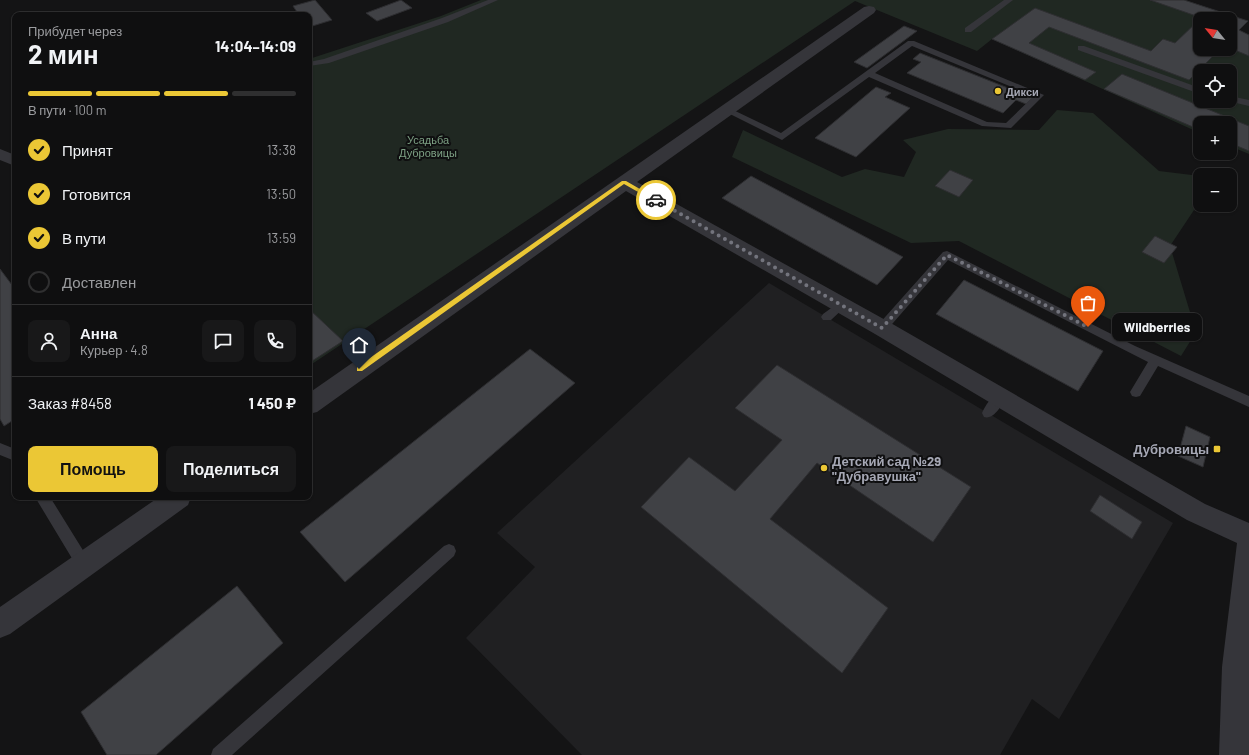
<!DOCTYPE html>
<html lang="ru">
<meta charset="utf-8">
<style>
:root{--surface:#0f0f10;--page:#181819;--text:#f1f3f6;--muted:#9b9c9f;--line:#2f2f30;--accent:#ebc735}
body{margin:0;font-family:Barlow,sans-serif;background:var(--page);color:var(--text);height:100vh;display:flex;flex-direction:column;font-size:15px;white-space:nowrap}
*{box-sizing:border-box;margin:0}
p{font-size:13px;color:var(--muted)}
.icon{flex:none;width:22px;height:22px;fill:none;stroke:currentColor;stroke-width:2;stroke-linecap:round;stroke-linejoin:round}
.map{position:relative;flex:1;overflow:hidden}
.panel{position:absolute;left:12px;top:12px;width:300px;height:488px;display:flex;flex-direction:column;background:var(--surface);border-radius:8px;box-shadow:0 1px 3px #0004,0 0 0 1px var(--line)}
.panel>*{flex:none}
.needle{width:26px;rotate:300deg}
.buttons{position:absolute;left:1193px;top:12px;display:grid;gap:8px}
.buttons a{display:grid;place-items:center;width:44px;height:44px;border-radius:8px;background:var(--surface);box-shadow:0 1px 3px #0004,0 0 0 1px var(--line);font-size:20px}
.pin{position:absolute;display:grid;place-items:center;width:34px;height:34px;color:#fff;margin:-41px -17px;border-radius:50% 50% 50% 0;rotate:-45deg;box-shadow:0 0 4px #0007}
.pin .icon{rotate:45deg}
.courier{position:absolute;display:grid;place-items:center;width:40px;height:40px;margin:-20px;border:3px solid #ebc735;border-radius:50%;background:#fff;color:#222;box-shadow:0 1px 5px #0007}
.bubble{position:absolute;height:28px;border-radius:8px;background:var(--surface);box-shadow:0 1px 3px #0004,0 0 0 1px var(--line);font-size:13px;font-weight:700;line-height:28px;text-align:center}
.summary em{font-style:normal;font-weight:700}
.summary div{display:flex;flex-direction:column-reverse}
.summary{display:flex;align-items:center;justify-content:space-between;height:68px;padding:0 16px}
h1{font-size:26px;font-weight:700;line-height:30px}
.bar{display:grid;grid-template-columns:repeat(4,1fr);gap:6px 4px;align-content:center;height:48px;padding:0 16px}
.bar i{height:5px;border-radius:3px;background:var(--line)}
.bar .selected{background:var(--accent)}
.bar p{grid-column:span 4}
.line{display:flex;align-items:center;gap:10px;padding:0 16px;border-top:1px solid var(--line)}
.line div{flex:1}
.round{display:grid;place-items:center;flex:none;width:42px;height:42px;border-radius:8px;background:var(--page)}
ol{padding:0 16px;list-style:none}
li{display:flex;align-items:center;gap:12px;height:44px}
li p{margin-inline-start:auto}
li .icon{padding:4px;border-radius:50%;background:var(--accent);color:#111;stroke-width:4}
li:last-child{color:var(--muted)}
li i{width:22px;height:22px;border:2px solid var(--line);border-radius:50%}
.action{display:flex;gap:8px;margin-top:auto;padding:8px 16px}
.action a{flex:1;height:46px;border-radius:8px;background:var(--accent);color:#111;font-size:16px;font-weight:700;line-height:46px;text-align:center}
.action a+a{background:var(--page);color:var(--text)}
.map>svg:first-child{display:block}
.built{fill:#202022}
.green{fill:#202822;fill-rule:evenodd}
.building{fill:#404145;stroke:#2e2e31}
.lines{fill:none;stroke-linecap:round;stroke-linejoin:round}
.service{fill:#35353a;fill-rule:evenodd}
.minor{fill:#35353a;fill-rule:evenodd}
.route{fill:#ebc735}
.done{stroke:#73747d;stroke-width:4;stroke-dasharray:0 7.2}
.poi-dot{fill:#ebc735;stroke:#0f0f10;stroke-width:1.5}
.labels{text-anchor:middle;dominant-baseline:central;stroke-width:4;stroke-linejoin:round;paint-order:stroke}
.far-poi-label{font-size:11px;font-weight:bold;fill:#a6a8b5;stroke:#0f0f10;text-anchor:start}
.far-park-label{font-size:11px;fill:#7da084;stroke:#0f0f10}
.poi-label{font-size:13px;font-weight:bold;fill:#a6a8b5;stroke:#0f0f10;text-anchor:end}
</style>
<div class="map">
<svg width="1249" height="755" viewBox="0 0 1249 755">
<rect width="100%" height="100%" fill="#141415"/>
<!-- built -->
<path class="built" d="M769 283 1173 523 1059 719 1032 699 1000 755H582L466 638 535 567 497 533Z"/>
<!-- green -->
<path class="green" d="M481 0H1184L1248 21 1239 30 1249 35V154L1230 146V123H1200V133L992 39 977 51 855 1 309 366V59L441 16ZM1200 19H1230V49H1200ZM1200 71H1230V101H1200Z
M1057 110 1093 113 1159 171 1200 176V201L1170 246 1196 332 1181 356 959 241 911 243 732 157 743 130 842 177 865 169 904 177 916 152 903 140 948 129 1039 130Z"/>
<!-- building -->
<path class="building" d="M315 0 332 20 309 27V15H299L293 6Z
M401 0 412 8 377 21 366 13Z
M1150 0H1184L1248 21 1239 30 1249 35V56L1230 48V19H1201L1202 18Z
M1035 8 1151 51 1163 39 1175 43 1200 19V49H1220L1189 80 1049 27 1029 43 1096 72 1085 80 992 39Z
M904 26 917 31 867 68 854 62Z
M920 53 1033 98 1026 104 1016 100 1003 113 907 73 921 62 913 59Z
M1122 74 1249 126V151L1230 143V123H1200V130L1104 89Z
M876 87 891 93 885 97 910 108 856 157 815 138Z
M950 170 973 180 959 197 935 186Z
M751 176 903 257 877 285 722 198Z
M1155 236 1177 247 1164 263 1142 252Z
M0 269 15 289V419L4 426 0 419Z
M964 280 1103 351 1078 391 936 314Z
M309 309 343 341 309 363Z
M530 349 575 383 345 582 300 532Z
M777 365 971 487 933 542 817 463 770 519 888 608 842 673 641 507 689 457 735 491 782 440 735 408Z
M1186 426 1210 437 1203 467 1178 456Z
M1100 495 1142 522 1132 539 1090 511Z
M237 586 283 643 156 755H107L81 712Z"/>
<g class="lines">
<!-- service -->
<path class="service" d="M488 0H498L448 22 329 63 309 66V62L324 59 442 18Z
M1004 0H1013L971 32H965V28Z
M908 41H914L1044 95 1011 128 982 126 869 77 782 140 722 110 723 108H729L781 133ZM912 46 1034 96 1006 123 987 122 875 73Z
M1078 46H1084L1200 88V94L1078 50Z
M1230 96 1249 100V106L1228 101H1230Z
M947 251 1135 346 1249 396V407L1158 366 1140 396 1136 397 1132 396 1130 392 1148 362 948 260 886 331H878L876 328 878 325 943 252Z
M841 301 845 302 847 305 831 320H823L821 317 823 314Z
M1000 392 1004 393 1006 397C1002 405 994 420 984 417L982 413C985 406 992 395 1000 392Z
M0 443 15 449V461L0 455Z
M35 497H50L89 560 91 565 89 570 84 572 79 570Z
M449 544 454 546 456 551 454 556 232 755H211L213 749 444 546Z"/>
<!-- minor -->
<path class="minor" d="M869 6 874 7 876 10 874 13 637 182 889 322 1205 504 1249 523V755H1219L1222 667 1237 543 1187 520 875 334 626 191 317 412 309 414V393L864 7Z
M0 149 15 155V166L0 160Z
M159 497H191L188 505 10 634 0 638V607Z"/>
</g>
<!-- route -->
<path class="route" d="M622 181H626L659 200 654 201 624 184 362 371H357V367Z"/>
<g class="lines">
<!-- done -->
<path class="done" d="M656 200 882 328 947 255 1088 327"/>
</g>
<!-- markers -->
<g class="poi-dot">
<circle cx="998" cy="91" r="4"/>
<rect x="1213" y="445" width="8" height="8" rx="2"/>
<circle cx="824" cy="468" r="4"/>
</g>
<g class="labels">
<!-- far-poi labels -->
<g class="far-poi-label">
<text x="1006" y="91">Дикси</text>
</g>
<!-- far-park labels -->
<g class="far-park-label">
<text x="428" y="139">Усадьба<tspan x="428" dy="13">Дубровицы</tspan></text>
</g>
<!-- poi labels -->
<g class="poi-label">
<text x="1209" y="449">Дубровицы</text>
<text x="832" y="461" text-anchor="start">Детский сад №29<tspan x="832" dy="15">"Дубравушка"</tspan></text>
</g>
</g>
</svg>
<div class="buttons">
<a><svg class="needle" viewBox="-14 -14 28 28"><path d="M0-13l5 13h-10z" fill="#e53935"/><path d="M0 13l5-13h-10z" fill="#9b9c9f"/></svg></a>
<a><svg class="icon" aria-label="locate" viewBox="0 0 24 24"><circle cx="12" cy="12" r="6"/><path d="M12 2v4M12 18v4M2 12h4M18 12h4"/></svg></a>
<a>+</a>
<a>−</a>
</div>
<div class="pin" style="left:1088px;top:327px;background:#ea580c"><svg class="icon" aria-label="bag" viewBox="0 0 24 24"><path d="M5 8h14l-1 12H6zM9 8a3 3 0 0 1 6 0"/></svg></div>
<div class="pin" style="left:359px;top:369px;background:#1f2937"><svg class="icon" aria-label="home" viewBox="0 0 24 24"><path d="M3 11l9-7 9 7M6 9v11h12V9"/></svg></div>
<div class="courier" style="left:656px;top:200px"><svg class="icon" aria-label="car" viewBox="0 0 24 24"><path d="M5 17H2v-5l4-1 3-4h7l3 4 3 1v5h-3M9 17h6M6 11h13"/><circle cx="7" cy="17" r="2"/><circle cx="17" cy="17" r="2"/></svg></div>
<div class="bubble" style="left:1112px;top:313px;width:90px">Wildberries</div>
<section class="panel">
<div class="summary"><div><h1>2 мин</h1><p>Прибудет через</p></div><em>14:04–14:09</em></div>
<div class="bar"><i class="selected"></i><i class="selected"></i><i class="selected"></i><i></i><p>В пути · 100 m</p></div>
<ol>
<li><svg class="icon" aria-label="check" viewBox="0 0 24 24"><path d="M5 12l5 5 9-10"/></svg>Принят<p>13:38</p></li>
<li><svg class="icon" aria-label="check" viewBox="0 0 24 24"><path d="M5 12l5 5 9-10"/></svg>Готовится<p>13:50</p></li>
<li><svg class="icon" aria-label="check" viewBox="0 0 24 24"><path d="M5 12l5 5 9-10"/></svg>В пути<p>13:59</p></li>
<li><i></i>Доставлен</li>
</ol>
<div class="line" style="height:72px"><a class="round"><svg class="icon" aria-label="person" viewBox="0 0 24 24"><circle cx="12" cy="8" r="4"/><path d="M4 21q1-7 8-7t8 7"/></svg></a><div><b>Анна</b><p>Курьер · 4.8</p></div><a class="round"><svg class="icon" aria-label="chat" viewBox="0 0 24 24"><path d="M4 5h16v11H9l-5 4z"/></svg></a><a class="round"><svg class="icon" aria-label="phone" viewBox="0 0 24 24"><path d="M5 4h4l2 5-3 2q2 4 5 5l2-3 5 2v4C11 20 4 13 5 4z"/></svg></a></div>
<div class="line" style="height:52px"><div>Заказ #8458</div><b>1 450 ₽</b></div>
<div class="action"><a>Помощь</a><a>Поделиться</a></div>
</section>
</div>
